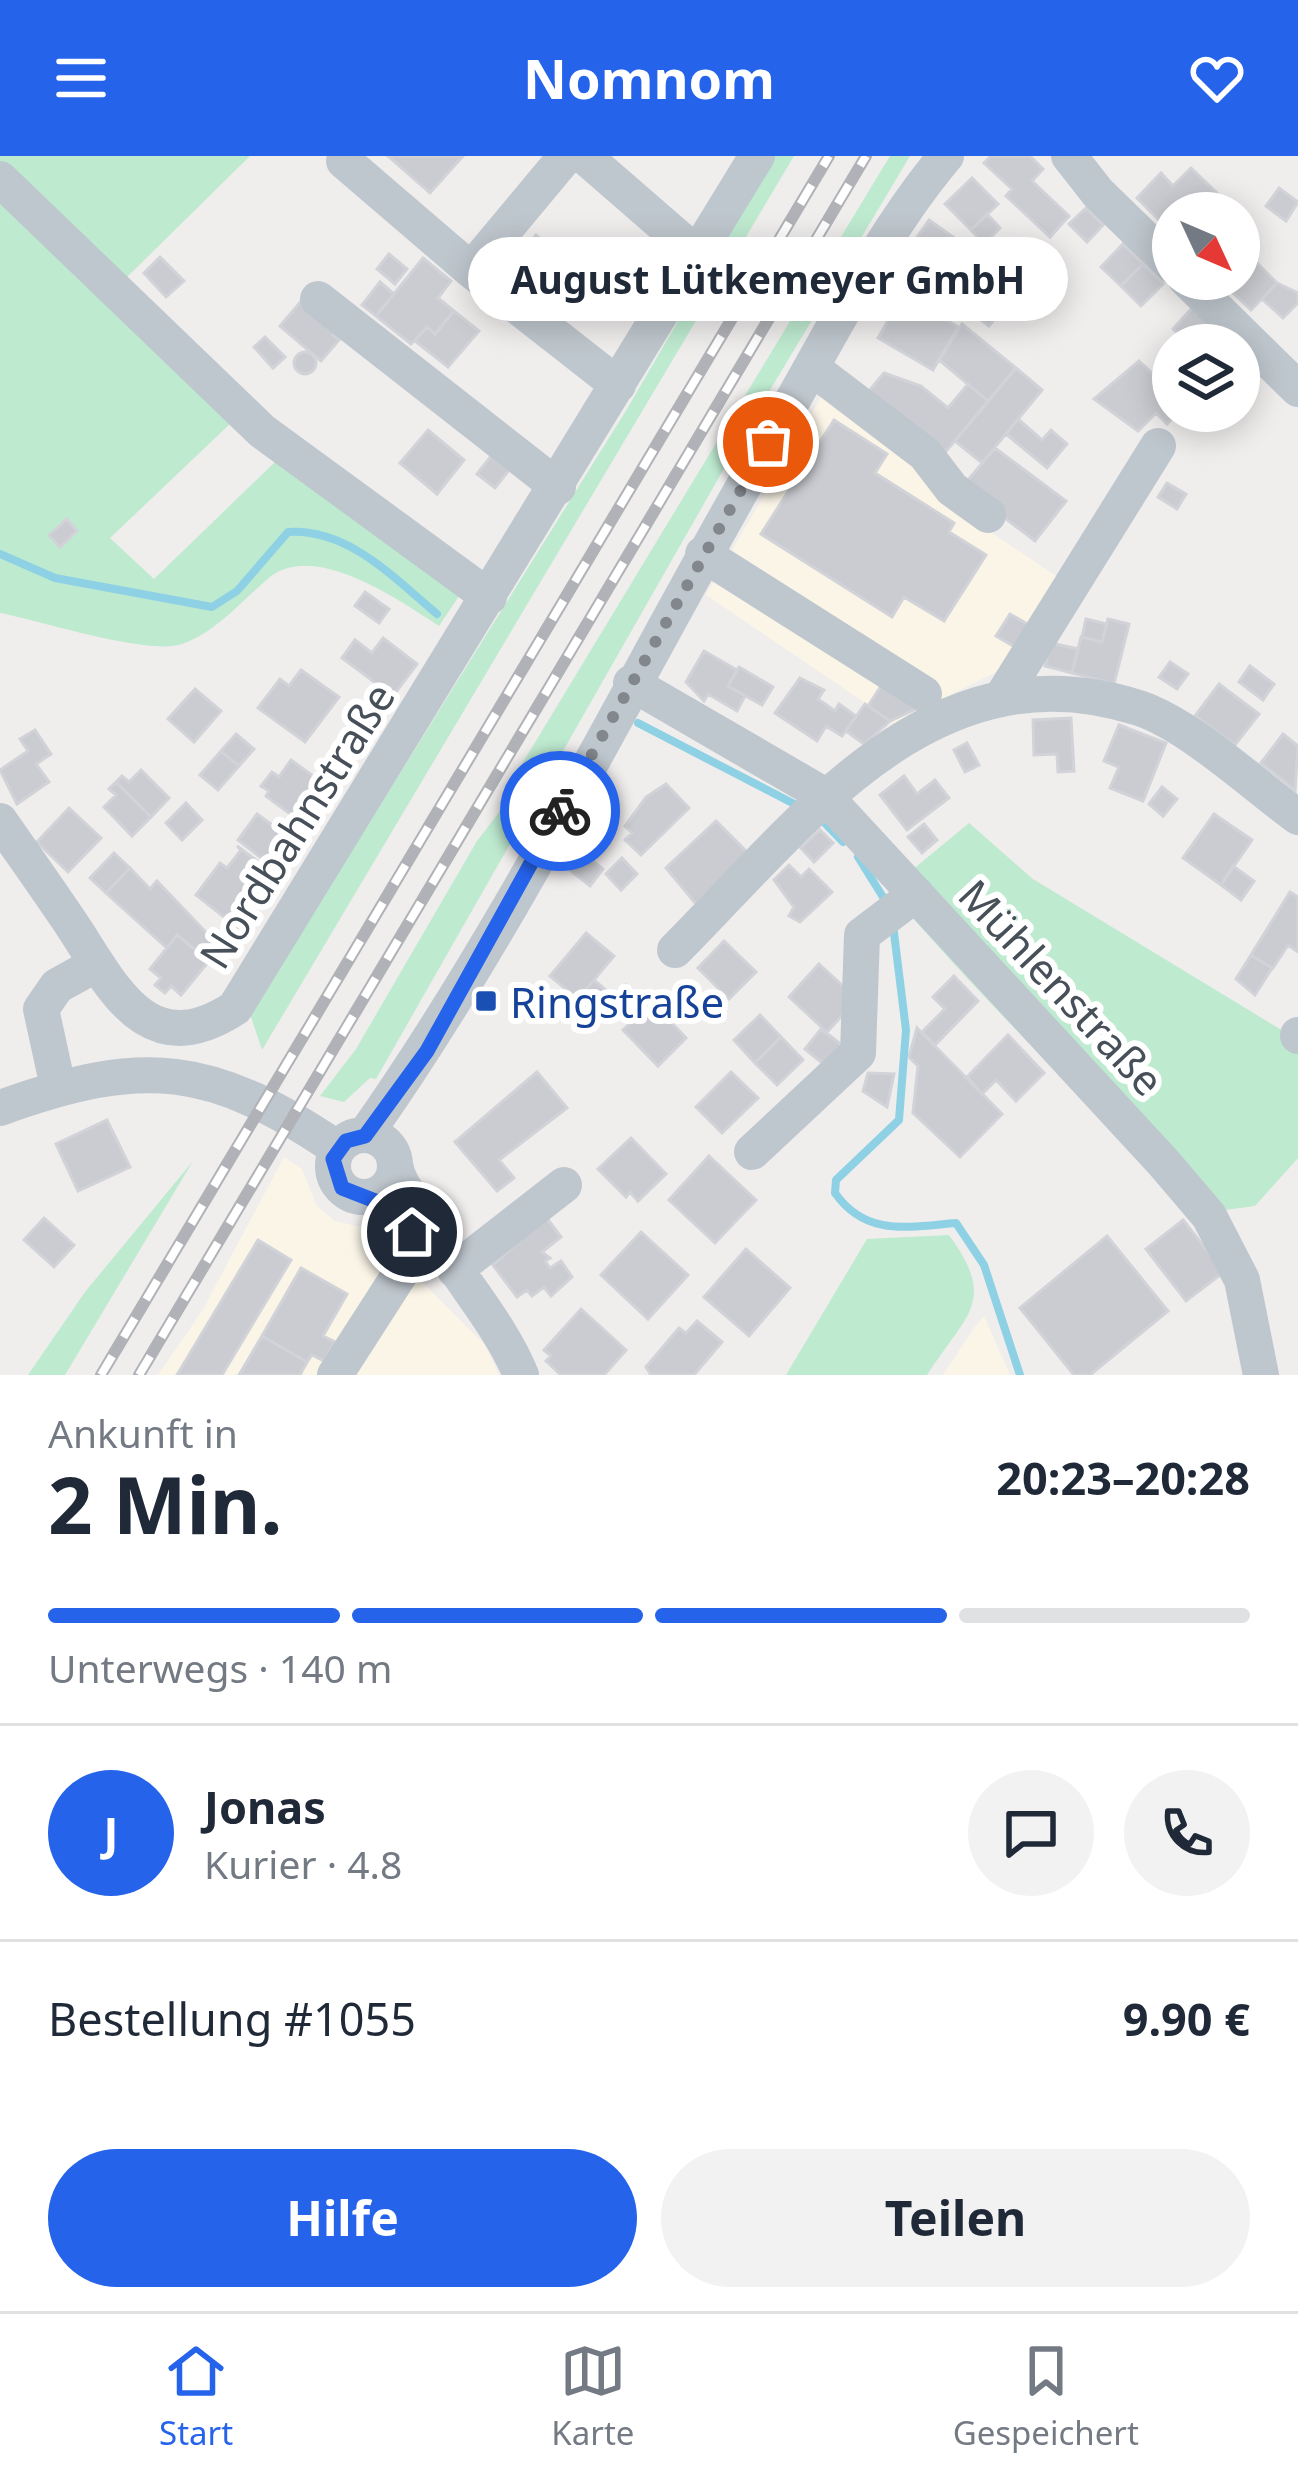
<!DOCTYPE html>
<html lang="de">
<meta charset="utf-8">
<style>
:root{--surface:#fff;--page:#f2f2f3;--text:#1f2937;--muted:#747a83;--line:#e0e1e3;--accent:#2563eb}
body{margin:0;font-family:"Noto Sans",sans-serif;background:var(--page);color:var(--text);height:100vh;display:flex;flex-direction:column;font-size:45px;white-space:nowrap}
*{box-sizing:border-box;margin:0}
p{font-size:39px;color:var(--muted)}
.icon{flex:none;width:66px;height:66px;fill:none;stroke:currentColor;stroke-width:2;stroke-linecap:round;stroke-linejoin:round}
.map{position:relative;height:1219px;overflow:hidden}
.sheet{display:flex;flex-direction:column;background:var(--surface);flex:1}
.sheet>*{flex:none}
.needle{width:78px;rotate:134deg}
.controls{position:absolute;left:1152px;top:36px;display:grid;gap:24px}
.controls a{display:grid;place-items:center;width:108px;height:108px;border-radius:50%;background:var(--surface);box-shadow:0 6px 30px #0003;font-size:60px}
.pin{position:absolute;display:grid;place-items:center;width:102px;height:102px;color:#fff;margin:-51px;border:6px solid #fff;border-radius:50%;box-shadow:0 3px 12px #0007}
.courier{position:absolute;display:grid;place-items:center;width:120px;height:120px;margin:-60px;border:9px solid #2563eb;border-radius:50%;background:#fff;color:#222;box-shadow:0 3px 15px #0007}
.bubble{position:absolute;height:84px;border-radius:42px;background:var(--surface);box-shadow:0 6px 30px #0003;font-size:39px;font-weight:700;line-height:84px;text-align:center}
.summary em{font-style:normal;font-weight:700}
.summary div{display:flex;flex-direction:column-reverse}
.summary{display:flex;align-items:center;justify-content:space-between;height:204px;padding:0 48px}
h1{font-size:78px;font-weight:700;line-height:90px}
.bar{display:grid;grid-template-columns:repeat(4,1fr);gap:18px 12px;align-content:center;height:144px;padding:0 48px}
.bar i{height:15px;border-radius:9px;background:var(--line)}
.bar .active{background:var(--accent)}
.bar p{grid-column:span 4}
.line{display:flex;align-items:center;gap:30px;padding:0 48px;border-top:3px solid var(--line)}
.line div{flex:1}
.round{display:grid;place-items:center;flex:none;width:126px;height:126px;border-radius:63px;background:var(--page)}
.cta{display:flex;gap:24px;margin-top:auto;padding:24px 48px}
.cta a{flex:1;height:138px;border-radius:72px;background:var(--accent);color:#fff;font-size:48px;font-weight:700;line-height:138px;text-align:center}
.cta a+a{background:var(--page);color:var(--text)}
header{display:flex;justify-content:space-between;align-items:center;height:156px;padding:0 48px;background:var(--accent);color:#fff;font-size:54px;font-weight:700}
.tabs{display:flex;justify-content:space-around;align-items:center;height:168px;border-top:3px solid var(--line);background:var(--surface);font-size:33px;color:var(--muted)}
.tabs a{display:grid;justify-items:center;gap:6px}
.tabs .active{color:var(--accent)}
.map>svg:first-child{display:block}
.commercial{fill:#faf5e7}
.green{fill:#beead0}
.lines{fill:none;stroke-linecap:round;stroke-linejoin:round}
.stream{stroke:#8ed1e4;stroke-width:8}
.building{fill:#caccd1;stroke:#d1d3d8;stroke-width:3}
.minor{stroke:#bfc7ce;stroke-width:36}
.rail-casing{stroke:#b0b2b7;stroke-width:12}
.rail{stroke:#fff;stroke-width:8;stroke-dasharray:22;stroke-linecap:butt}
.done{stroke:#82878d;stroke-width:12;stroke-dasharray:0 21.6}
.route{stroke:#2563eb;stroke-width:15}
.transit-dot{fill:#1a4fb4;stroke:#fff;stroke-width:4.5}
.labels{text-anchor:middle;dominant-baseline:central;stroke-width:12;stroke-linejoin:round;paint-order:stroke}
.street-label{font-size:42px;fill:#475059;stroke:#fff}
.transit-label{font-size:42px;fill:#164399;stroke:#fff;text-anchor:start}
</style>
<header><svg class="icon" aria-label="menu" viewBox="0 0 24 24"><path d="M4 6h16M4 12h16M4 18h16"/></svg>Nomnom<svg class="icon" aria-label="heart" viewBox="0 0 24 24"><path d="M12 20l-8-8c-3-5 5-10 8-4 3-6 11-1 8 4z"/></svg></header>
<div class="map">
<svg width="1298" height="1219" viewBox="0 0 1298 1219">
<rect width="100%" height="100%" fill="#f0eded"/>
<!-- commercial -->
<path class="commercial" d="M827 231 914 301 955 352 1062 424 1006 511 895 567 706 439Z
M284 1001 302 1013 317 1050 335 1065 369 1073 485 1189 499 1219H158L202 1155Z
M984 1160 1010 1219H943L974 1172Z"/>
<!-- green -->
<path class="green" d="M0 0H250L120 128 231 267 110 382 154 423 276 305 459 440 439 470C400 445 316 385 270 421 242 444 217 476 182 488 149 500 38 464 0 457Z
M774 0H794L262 894 250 858 627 253Z
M890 0H910L742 281 376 923 370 922 344 946 320 940 356 893 477 685 500 655 505 636Z
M969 667 1033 723 1298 884V1002L1255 1050 1217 1055C1095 962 989 849 888 734Z
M193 1005 65 1219H28L85 1136Z
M949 1079C998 1146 966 1158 927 1219H786L867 1083Z"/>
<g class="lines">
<!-- stream -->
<path class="stream" d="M0 398 55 422 212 451 237 435 288 376C348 372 394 422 437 458
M638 567 802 652
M820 662 843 686
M858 701 888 749
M893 769 906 874 899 964 836 1024 835 1037C866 1081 908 1071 956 1067L984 1109 1020 1219"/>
</g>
<!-- building -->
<path class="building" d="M388 0H463L430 37Z
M991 0H1030L1043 13 1032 25 1069 60 1050 81 1006 40 1012 33 984 7Z
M1191 12 1217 37 1197 57H1173V78L1137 42 1161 17 1173 30Z
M972 22 998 48 971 74 945 48Z
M1279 32 1298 46 1286 65 1266 50Z
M1086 52 1103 69 1087 86 1069 68Z
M987 58 1000 72 984 88 971 74Z
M929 64 973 95 946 132 903 101Z
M536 79 554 95 540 112 522 97Z
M1123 88 1143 108 1121 130 1101 111Z
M1239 89 1277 127 1251 154 1218 123H1239Z
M522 97 543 114 523 138 502 121Z
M972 97 988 108 970 134 953 122Z
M389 98 407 113 395 128 377 113Z
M160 101 184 125 166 141 144 117Z
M423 102 451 125 438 142 454 155 435 178 427 171 411 188 376 160Z
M1143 108 1163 128 1141 150 1121 130Z
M996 111 1021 130 1001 154 977 135Z
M542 117 566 137 551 155 527 134Z
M380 126 394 138 376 160 362 149Z
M1277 127 1298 137V147L1283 162 1262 143Z
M977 135 1001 154 989 170 965 151Z
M903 139 958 171 933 214 878 182Z
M303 143 340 171 333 179 339 184 321 205 280 170Z
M1194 150 1216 171 1199 189H1190L1173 173Z
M454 155 479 175 448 211 415 185 427 171 435 178Z
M962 168 1016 212 988 245 939 204Z
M265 181 285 201 273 212 254 191Z
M294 207a11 11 0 1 1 22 0a11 11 0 1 1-22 0Z
M1139 205 1164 228 1173 221V255H1180L1167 268 1156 257 1138 275 1094 243Z
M1016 212 1042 234 982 307 955 285Z
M884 217 921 230 948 252 968 228 988 245 943 299 868 236Z
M1018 263 1042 284 1051 274 1067 288 1047 312 1006 278Z
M834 264 887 298 875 317 954 367 949 376 986 399 944 465 904 441 892 461 761 378Z
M428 274 464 304 437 338 400 307Z
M995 292 1066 345 1035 385 963 330Z
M491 300 509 314 495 332 477 318Z
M1167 327 1186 338 1177 353 1158 341Z
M67 363 77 375 60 391 49 379Z
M365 436 389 453 379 467 355 450Z
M1010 458 1029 469 1015 491 996 480Z
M1086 463 1107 468 1102 486 1082 481Z
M1108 463 1129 468 1114 528 1072 517 1081 481 1102 486Z
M383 482 417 508 393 540 342 502 355 484 372 497Z
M1051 487 1078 493 1072 517 1045 510Z
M704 495 737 514 728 530 745 540 737 555 708 538 704 545 686 526Z
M1170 506 1188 518 1177 533 1159 521Z
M1250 510 1274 528 1263 544 1239 526Z
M739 511 773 531 762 549 728 530Z
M301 514 339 541 305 586 258 552 280 523 289 530Z
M800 522 824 534 818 543 835 555 839 548 856 560 842 580 826 570 817 585 775 557Z
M377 528 393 540 382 555 366 543Z
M1219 528 1259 558 1235 589 1195 560Z
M881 530 916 553 890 565 868 550Z
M195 533 221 555 194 586 168 563Z
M865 548 890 565 864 588 846 575Z
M1071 562 1074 615 1058 616 1057 598 1034 599 1033 564Z
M1119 569 1166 587 1143 645 1110 632 1119 611 1104 605Z
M35 574 51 598 36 608 49 626 17 648 0 614 28 595 20 583Z
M236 578 254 593 239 610 221 595Z
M1283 578 1298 590 1295 634 1261 607Z
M967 587 979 609 965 616 954 594Z
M221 595 239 610 218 634 200 619Z
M291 604 327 630 301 666 266 640 269 635 261 630 272 616 279 621Z
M141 614 169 642 151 661 116 626 122 620 129 626Z
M904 620 917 638 935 624 949 642 907 674 880 639Z
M116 626 151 661 132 680 104 651 116 639 109 633Z
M666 628 689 652 641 699 625 684 632 677 625 670 646 641Z
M1162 631 1177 643 1163 660 1149 648Z
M186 647 202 664 182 684 166 667Z
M69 652 101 682 68 716 37 686Z
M257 658 287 680 269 708 238 684Z
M1214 658 1252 684 1221 729 1183 702Z
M716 665 748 697 696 748 666 712Z
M924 668 937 684 922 697 908 681Z
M820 674 833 687 814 706 801 692Z
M237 690 260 707 245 727 253 732 244 744 254 751 238 772 196 739 220 707 227 712 241 694Z
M114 697 130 712 106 737 90 722Z
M584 698 603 713 590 730 571 715Z
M622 702 637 718 621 734 606 718Z
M789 709 801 721 809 713 832 736 800 766 789 760 794 751 774 724Z
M1233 710 1254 725 1241 744 1221 729Z
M130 712 150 733 157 725 220 791 209 805 177 779 167 792 106 737Z
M1290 736 1298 741V796L1288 789 1273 812 1251 799Z
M586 777 614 800 578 843 550 820Z
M177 779 209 805 181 839 171 830 165 837 155 829 161 822 150 813Z
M724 785 756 816 729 843 698 812Z
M1251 799 1272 812 1255 839 1236 823Z
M819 808 857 843 827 876 789 841Z
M954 820 978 845 935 889 922 876 945 853 933 841Z
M594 824 614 841 596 858 578 843Z
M626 829 638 841 613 865 601 853Z
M652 846 686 882 658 910 623 874Z
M760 859 781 881 755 907 734 884Z
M917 872 1002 958 960 1001 913 957 918 910 909 901Z
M821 873 842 889 826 910 805 893Z
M1008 879 1044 917 1016 945 996 924 982 938 967 921Z
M781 881 803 904 777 929 755 907Z
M537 916 567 952 499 1004 514 1022 497 1035 455 986Z
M731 916 758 942 722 977 696 951Z
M868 917 894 918 887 951 863 935Z
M107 964 130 1011 78 1035 56 988Z
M631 982 666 1018 638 1045 630 1036 626 1041 598 1013Z
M709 1000 756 1044 715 1087 669 1044Z
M546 1061 561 1081 542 1096 550 1102 545 1105 550 1112 561 1105 572 1121 551 1140 544 1131 532 1140 527 1134 517 1141 493 1109Z
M44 1062 74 1089 54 1111 24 1084Z
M1183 1064 1224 1116 1186 1145 1146 1093Z
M641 1076 688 1119 648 1163 601 1119Z
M1107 1080 1168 1155 1090 1219H1074L1020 1152Z
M258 1084 291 1104 222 1219H177Z
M746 1093 790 1132 749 1180 704 1141Z
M301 1112 347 1138 323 1180 335 1186 324 1205 312 1199 307 1206 262 1180Z
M581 1153 626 1194 604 1219H561L546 1205 551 1200 544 1194Z
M697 1165 722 1186 694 1219H651L646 1211 679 1172 686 1177Z
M262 1180 307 1206 300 1219H239Z"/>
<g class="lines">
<!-- minor -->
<path class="minor" d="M584 0 697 98
M1069 0 1098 37 1173 110
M344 5 471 114 618 229
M0 23 262 275 489 441
M471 114 566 0
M1186 123 1298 233
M318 143 558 331
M812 212 925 298 952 333 988 359
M703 398 924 538
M631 527 824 639 1163 1006 1209 1060 1242 1124 1261 1219
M1002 541 1158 290
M0 665C25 701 50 736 74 772 115 835 149 908 235 852L757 0
M675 794C802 667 933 485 1139 552 1190 569 1254 629 1298 661
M1298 880V879
M58 931 41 853 57 830 95 809
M0 952C144 900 211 907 338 993
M365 979C521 758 644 499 782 263 833 175 881 77 946 0
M333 1010a31 31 0 1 1 62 0a31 31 0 1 1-62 0Z
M752 996 858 897 862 779 916 738
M395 1009C400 1034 415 1043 427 1065 453 1118 498 1163 521 1219
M455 1114 564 1029
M335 1219 407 1107 432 1085"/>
<!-- rail casing -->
<g class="rail-casing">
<path id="rail" d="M101 1219 829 0
M139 1219 866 0"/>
</g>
<!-- rail -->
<use href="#rail" class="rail"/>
</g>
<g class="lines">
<!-- done -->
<path class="done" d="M560 655 768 286"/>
<!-- route -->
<path class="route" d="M412 1076 383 1048 342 1032 333 1003 346 985 365 980 427 895 560 655"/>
</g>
<!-- markers -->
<rect class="transit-dot" x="474" y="833" width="24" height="24" rx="6"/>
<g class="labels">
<!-- street labels -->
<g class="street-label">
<text transform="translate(296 669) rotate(-58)">Nordbahnstraße</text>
<text transform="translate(1062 831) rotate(47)">Mühlenstraße</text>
</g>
<!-- transit labels -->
<g class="transit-label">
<text x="510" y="845">Ringstraße</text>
</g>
</g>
</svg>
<div class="controls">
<a><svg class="needle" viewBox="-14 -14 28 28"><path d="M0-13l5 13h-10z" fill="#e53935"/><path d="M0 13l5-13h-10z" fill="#747a83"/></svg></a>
<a><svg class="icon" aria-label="layers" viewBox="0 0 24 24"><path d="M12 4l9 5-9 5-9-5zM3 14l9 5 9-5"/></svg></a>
</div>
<div class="pin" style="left:768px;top:286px;background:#ea580c"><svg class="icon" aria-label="bag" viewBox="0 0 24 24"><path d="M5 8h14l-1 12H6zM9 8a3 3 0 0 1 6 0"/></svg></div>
<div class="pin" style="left:412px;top:1076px;background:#1f2937"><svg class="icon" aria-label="home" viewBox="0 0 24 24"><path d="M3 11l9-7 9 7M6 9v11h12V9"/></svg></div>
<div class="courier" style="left:560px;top:655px"><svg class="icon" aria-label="bike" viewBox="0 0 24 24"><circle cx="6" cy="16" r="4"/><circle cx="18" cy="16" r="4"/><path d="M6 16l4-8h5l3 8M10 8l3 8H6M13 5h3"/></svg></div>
<div class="bubble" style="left:468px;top:81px;width:600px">August Lütkemeyer GmbH</div>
</div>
<section class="sheet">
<div class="summary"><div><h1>2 Min.</h1><p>Ankunft in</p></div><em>20:23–20:28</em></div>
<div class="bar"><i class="active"></i><i class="active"></i><i class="active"></i><i></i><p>Unterwegs · 140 m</p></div>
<div class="line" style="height:216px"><b class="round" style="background:var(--accent);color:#fff">J</b><div><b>Jonas</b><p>Kurier · 4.8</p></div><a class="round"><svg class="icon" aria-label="chat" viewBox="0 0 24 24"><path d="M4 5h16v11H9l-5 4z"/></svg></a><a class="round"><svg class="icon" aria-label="phone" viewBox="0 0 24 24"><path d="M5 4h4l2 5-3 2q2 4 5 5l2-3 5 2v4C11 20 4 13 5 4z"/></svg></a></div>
<div class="line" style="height:156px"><div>Bestellung #1055</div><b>9.90 €</b></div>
<div class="cta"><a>Hilfe</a><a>Teilen</a></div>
</section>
<nav class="tabs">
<a class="active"><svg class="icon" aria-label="home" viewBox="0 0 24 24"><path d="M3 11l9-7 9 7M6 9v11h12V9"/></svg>Start</a>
<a><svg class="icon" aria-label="map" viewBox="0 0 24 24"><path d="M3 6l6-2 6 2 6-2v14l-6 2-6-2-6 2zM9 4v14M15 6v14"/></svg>Karte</a>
<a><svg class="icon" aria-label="saved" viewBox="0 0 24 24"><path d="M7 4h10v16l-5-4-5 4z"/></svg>Gespeichert</a>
</nav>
